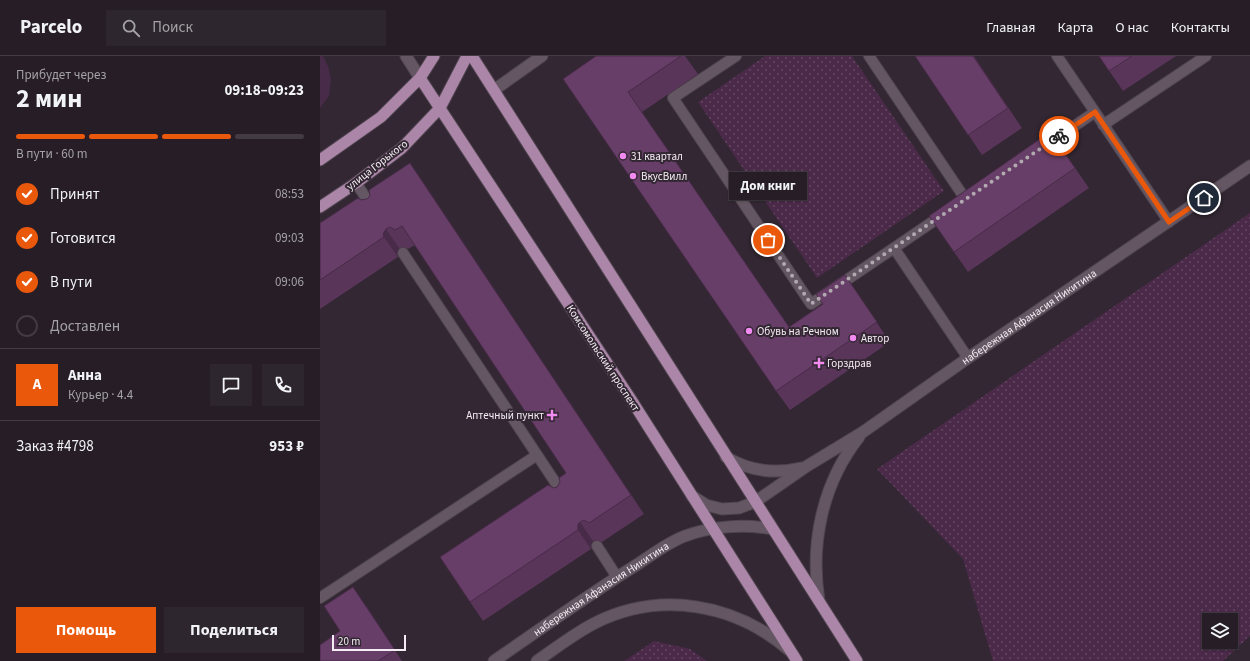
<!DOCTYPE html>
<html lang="ru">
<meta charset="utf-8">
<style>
:root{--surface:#261d26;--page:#2e262e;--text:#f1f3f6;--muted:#a4a2a7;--line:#423b43;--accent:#ea580c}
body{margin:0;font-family:"Source Sans 3",sans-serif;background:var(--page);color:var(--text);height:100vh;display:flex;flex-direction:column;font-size:15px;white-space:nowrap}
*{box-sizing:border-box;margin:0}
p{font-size:13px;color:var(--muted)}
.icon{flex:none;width:22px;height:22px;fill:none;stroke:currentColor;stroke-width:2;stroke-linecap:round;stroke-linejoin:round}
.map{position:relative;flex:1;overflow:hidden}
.panel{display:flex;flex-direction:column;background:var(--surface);width:320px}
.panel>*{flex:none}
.fabs{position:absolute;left:882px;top:557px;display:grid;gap:8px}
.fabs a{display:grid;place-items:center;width:36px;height:36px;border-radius:0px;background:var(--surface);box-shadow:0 1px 3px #0004,0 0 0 1px var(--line);font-size:20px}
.scale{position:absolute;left:12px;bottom:10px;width:74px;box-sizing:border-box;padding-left:4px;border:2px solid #f5edf4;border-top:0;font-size:11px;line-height:14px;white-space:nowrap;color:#f5edf4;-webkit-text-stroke:3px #322732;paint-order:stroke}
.pin{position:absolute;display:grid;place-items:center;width:34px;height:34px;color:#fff;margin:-17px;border:2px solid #fff;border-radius:50%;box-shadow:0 1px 4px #0007}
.courier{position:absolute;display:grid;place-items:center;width:40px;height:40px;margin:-20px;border:3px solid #ea580c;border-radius:50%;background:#fff;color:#222;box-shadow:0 1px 5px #0007}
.bubble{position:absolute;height:28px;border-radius:0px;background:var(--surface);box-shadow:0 1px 3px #0004,0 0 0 1px var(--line);font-size:13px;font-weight:700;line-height:28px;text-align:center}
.overview em{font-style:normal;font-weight:700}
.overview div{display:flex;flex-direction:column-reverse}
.overview{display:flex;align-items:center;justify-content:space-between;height:68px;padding:0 16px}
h1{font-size:26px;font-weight:700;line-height:30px}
.bar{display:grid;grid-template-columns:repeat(4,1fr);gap:6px 4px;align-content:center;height:48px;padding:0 16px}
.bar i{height:5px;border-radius:3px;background:var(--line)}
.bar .selected{background:var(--accent)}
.bar p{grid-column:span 4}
.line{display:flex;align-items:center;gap:10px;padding:0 16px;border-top:1px solid var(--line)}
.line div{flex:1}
.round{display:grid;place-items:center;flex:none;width:42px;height:42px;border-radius:0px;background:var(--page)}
ol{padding:0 16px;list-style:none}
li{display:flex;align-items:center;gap:12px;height:44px}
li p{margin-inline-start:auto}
li .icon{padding:4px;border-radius:50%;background:var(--accent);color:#fff;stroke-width:4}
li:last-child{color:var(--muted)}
li i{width:22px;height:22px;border:2px solid var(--line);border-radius:50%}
.button{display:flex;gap:8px;margin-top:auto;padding:8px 16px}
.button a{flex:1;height:46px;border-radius:0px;background:var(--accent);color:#fff;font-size:16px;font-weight:700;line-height:46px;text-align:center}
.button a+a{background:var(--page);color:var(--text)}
header{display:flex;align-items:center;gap:24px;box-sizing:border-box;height:56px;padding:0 20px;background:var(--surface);border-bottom:1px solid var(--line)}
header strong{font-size:19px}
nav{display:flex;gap:22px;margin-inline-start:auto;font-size:14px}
.search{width:280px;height:36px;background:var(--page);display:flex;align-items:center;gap:10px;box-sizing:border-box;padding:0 14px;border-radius:0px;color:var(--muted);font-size:15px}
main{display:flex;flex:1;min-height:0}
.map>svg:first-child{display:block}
.park{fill:url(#park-dots);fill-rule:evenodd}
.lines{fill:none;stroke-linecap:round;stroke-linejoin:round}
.service-casing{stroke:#4f444e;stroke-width:12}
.minor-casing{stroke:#4f444e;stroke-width:13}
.tertiary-casing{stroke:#4f444e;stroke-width:13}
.secondary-casing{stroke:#4f444e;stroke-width:13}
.primary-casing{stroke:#4f444e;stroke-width:13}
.service{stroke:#645763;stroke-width:10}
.minor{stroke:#645763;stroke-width:11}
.tertiary{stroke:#645763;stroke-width:11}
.secondary{stroke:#645763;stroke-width:11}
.primary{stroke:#ab86a9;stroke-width:11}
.wall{fill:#593559}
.shaded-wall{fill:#482b48}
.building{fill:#673e67;stroke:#482b48}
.done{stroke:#b1a8b0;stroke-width:4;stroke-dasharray:0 7.2}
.route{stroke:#ea580c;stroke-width:5}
.poi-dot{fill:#f38af2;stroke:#322732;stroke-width:1.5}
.labels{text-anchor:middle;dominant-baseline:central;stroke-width:4;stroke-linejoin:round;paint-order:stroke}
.poi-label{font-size:11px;fill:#f5edf4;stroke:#322732;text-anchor:start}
.street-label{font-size:11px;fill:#f5edf4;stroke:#322732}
</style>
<header>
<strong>Parcelo</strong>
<div class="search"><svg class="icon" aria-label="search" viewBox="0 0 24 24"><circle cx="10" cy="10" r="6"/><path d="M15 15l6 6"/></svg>Поиск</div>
<nav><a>Главная</a><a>Карта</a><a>О нас</a><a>Контакты</a></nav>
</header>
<main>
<section class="panel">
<div class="overview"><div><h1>2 мин</h1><p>Прибудет через</p></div><em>09:18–09:23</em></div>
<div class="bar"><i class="selected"></i><i class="selected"></i><i class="selected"></i><i></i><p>В пути · 60 m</p></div>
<ol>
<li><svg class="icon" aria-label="check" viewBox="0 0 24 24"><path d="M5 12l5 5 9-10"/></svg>Принят<p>08:53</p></li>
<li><svg class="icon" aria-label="check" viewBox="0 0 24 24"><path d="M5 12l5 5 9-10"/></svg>Готовится<p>09:03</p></li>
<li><svg class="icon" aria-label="check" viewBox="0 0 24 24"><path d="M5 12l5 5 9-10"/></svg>В пути<p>09:06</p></li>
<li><i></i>Доставлен</li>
</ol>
<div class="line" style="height:72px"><b class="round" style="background:var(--accent);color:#fff">А</b><div><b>Анна</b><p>Курьер · 4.4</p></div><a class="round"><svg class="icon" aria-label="chat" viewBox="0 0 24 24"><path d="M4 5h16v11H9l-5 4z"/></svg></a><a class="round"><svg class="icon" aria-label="phone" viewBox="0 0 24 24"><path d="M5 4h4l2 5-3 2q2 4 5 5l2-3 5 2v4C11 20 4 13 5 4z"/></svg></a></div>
<div class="line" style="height:52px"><div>Заказ #4798</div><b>953 ₽</b></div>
<div class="button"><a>Помощь</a><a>Поделиться</a></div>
</section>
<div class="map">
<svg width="930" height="605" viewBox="0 0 930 605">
<defs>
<pattern id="park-dots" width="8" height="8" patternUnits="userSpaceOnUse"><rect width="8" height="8" fill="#4a2949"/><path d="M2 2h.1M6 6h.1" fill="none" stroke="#654864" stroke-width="1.8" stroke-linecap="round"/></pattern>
</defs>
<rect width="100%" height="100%" fill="#322732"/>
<!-- park -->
<path class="park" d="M445 0H532L624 135 497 222 378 46Z
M930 157V580L903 605H673L643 503 557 413ZM889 564H911V586H889Z
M334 585 370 593 387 605H304Z"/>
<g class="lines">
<!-- service casing -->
<g class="service-casing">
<path id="service" d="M416 0 353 42 491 248 574 192 648 302
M549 0 646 144
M737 0 775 56
M783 69 886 0
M725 90 775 56 849 166
M36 127 54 154
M574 192 624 158
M83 197 245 441
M277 490 297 521
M0 542 217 399"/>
</g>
<!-- minor casing -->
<g class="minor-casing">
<path id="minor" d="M174 34 222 0"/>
</g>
<!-- tertiary casing -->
<g class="tertiary-casing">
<g id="tertiary">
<path d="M86 0 100 22"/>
<path d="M406 401C429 415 455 418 481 412"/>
<path id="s1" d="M372 440 386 449 402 453 419 452 435 446 487 410 543 376 648 302 930 110"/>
<path d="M499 545C490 488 502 428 539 381"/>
</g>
</g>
<!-- secondary casing -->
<g class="secondary-casing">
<g id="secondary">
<path id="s2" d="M174 605C219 574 264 542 310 513 328 502 346 487 365 480 392 470 424 468 452 473"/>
<path d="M217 605C236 592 255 577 275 567 341 534 415 548 469 594"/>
</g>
</g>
<!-- primary casing -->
<g class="primary-casing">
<path id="primary" d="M152 0 537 605
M100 22 312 345 477 605
M0 104 61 61 100 22 114 0
M0 151 36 127 82 92 120 52 147 0"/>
</g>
<!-- service -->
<use href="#service" class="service"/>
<!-- minor -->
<use href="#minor" class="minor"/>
<!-- tertiary -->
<use href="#tertiary" class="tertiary"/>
<!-- secondary -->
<use href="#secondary" class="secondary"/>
<!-- primary -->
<use href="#primary" class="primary"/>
</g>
<!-- wall -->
<path class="wall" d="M276 0H365L378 18 322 56 469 271 538 239 570 286 470 354 456 335Z
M595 0H654L702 72 662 99Z
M779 0H856L803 35Z
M730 76 769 132 648 216 609 160Z
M103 126 324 458 282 486 277 484 273 485 271 487V493L163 565 150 546 234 432 237 431 246 417 95 189 88 193 83 191 79 192 77 197 78 201 0 253V167L41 144 47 143Z
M47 551 82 605H0L20 575Z"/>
<!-- shaded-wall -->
<path class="shaded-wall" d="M0 0H3L8 10 11 23 9 40 0 52Z
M653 0H654L702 72 688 52Z
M90 107 103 126 324 458 311 439Z
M66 173 79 192 77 197 78 201 64 181 63 178Z
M260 466 273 485 271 487V493L258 474V468Z
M33 531 47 551 82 605 75 594Z"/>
<!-- building -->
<path class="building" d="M276 0H361L308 36 469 271 503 248 496 238 525 219 557 266 456 335 243 23Z
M595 0H653L688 52 648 79Z
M779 0H812L789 15Z
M730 76 755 112 634 196 609 160Z
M90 107 311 439 269 467 264 464 260 466 258 468V474L150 546 120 501 228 429 234 432 237 431 240 426 239 422 246 417 82 170 75 174 70 171 66 173 63 178 64 181 0 224V167L38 142 41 144 47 143 50 140 49 134Z
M33 531 75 594 58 605H0V589L20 575 4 550Z"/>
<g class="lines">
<!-- done -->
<path class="done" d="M448 184 491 248 739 80"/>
<!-- route -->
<path class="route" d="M739 80 775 56 849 166 884 142"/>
</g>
<!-- markers -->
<g class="poi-dot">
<circle cx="303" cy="100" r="4"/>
<circle cx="313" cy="120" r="4"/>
<circle cx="429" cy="275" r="4"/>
<circle cx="533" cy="282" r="4"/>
<path d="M497 301h4v4h4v4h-4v4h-4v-4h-4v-4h4z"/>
<path d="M230 353h4v4h4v4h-4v4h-4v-4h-4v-4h4z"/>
</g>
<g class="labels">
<!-- poi labels -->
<g class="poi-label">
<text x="311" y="100">31 квартал</text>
<text x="321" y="120">ВкусВилл</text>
<text x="437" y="275">Обувь на Речном</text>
<text x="541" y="282">Автор</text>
<text x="507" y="307">Горздрав</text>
<text x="224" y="359" text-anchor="end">Аптечный пункт</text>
</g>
<!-- street labels -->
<g class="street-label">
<text transform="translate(57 109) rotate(-38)">улица Горького</text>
<text stroke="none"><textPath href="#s1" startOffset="398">набережная Афанасия Никитина</textPath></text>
<text transform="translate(283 302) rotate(57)">Комсомольский проспект</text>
<text stroke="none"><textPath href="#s2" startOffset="129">набережная Афанасия Никитина</textPath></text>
</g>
</g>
</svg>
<div class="fabs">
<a><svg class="icon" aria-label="layers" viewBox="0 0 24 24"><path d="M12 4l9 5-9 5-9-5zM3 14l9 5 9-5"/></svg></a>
</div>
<div class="scale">20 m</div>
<div class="pin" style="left:448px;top:184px;background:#ea580c"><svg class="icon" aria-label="bag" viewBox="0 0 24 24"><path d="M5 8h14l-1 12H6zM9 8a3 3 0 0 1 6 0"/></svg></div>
<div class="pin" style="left:884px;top:142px;background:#1f2937"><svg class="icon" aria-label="home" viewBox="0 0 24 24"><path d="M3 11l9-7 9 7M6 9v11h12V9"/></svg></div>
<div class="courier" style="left:739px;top:80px"><svg class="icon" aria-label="bike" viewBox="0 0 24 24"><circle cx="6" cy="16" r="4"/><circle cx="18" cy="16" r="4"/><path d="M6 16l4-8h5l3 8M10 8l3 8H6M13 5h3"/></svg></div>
<div class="bubble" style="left:409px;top:116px;width:78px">Дом книг</div>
</div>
</main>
